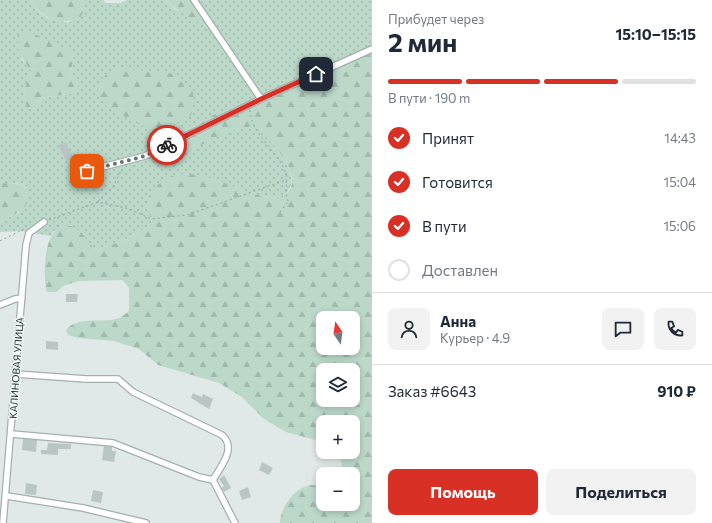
<!DOCTYPE html>
<html lang="ru">
<meta charset="utf-8">
<style>
:root{--surface:#fff;--page:#f2f2f3;--text:#1f2937;--muted:#747a83;--line:#e0e1e3;--accent:#d93025}
body{margin:0;font-family:Commissioner,sans-serif;background:var(--page);color:var(--text);height:100vh;display:flex;flex-direction:column;font-size:15px;white-space:nowrap}
*{box-sizing:border-box;margin:0}
p{font-size:13px;color:var(--muted)}
.icon{flex:none;width:22px;height:22px;fill:none;stroke:currentColor;stroke-width:2;stroke-linecap:round;stroke-linejoin:round}
.map{position:relative;flex:1;overflow:hidden}
.details{display:flex;flex-direction:column;background:var(--surface);width:340px}
.details>*{flex:none}
.needle{width:26px;rotate:347deg}
.tools{position:absolute;left:316px;top:311px;display:grid;gap:8px}
.tools a{display:grid;place-items:center;width:44px;height:44px;border-radius:8px;background:var(--surface);box-shadow:0 2px 6px #0003;font-size:20px}
.pin{position:absolute;display:grid;place-items:center;width:34px;height:34px;color:#fff;margin:-17px;border-radius:8px;box-shadow:0 2px 6px #0006}
.courier{position:absolute;display:grid;place-items:center;width:40px;height:40px;margin:-20px;border:3px solid #d93025;border-radius:50%;background:#fff;color:#222;box-shadow:0 1px 5px #0007}
.summary em{font-style:normal;font-weight:700}
.summary div{display:flex;flex-direction:column-reverse}
.summary{display:flex;align-items:center;justify-content:space-between;height:68px;padding:0 16px}
h1{font-size:26px;font-weight:700;line-height:30px}
.bar{display:grid;grid-template-columns:repeat(4,1fr);gap:6px 4px;align-content:center;height:48px;padding:0 16px}
.bar i{height:5px;border-radius:3px;background:var(--line)}
.bar .on{background:var(--accent)}
.bar p{grid-column:span 4}
.line{display:flex;align-items:center;gap:10px;padding:0 16px;border-top:1px solid var(--line)}
.line div{flex:1}
.round{display:grid;place-items:center;flex:none;width:42px;height:42px;border-radius:8px;background:var(--page)}
ol{padding:0 16px;list-style:none}
li{display:flex;align-items:center;gap:12px;height:44px}
li p{margin-inline-start:auto}
li .icon{padding:4px;border-radius:50%;background:var(--accent);color:#fff;stroke-width:4}
li:last-child{color:var(--muted)}
li i{width:22px;height:22px;border:2px solid var(--line);border-radius:50%}
.primary-button{display:flex;gap:8px;margin-top:auto;padding:8px 16px}
.primary-button a{flex:1;height:46px;border-radius:8px;background:var(--accent);color:#fff;font-size:16px;font-weight:700;line-height:46px;text-align:center}
.primary-button a+a{background:var(--page);color:var(--text)}
main{display:flex;flex:1;min-height:0}
.map>svg:first-child{display:block}
.grass{fill:url(#grass-dots);fill-rule:evenodd}
.forest{fill:url(#forest-firs);fill-rule:evenodd}
.building{fill:#b9c6c3}
.lines{fill:none;stroke-linecap:round;stroke-linejoin:round}
.minor-casing{stroke:#a4b0ae;stroke-width:8}
.path{stroke:#84a9a5;stroke-width:1;stroke-dasharray:2 3;stroke-linecap:butt}
.minor{stroke:#fff;stroke-width:5.5}
.done{stroke:#657574;stroke-width:4;stroke-dasharray:0 7.2}
.route{stroke:#d93025;stroke-width:5}
.labels{text-anchor:middle;dominant-baseline:central;stroke-width:3;stroke-linejoin:round;paint-order:stroke}
.street-label{font-size:10px;fill:#233736;stroke:#f0f6f4}
</style>
<main>
<div class="map">
<svg width="372" height="523" viewBox="0 0 372 523">
<defs>
<pattern id="grass-dots" width="8" height="8" patternUnits="userSpaceOnUse"><rect width="8" height="8" fill="#bbd8c9"/><path d="M2 2h.1M6 6h.1" fill="none" stroke="#a0baad" stroke-width="1.8" stroke-linecap="round"/></pattern>
<pattern id="forest-firs" width="22" height="20" patternUnits="userSpaceOnUse"><rect width="22" height="20" fill="#bbd8c9"/><path d="M5 1l3.5 6h-7zM16 11l3.5 6h-7z" fill="#a0baad"/></pattern>
</defs>
<rect width="100%" height="100%" fill="#e0e9e7"/>
<!-- grass -->
<path class="grass" d="M0 0H30C41 18 50 21 70 22L85 8 82 0H103L106 3H121L127 0H165L178 11 203 5 200 0H372V51L160 161 171 159 224 133 245 127 255 126C270 140 302 171 288 191 286 195 278 199 273 198 253 195 228 184 208 178L147 204 152 223C134 237 117 244 95 250L75 228 53 231 51 236 20 231 0 232V221L19 213 27 187 16 183H0ZM35 34 74 59 70 75 76 80 79 89 74 93 43 98 33 109 27 108C25 100 23 89 27 82 30 77 31 76 31 70L21 59Z"/>
<!-- forest -->
<path class="forest" d="M30 0H82L85 8 80 18C59 26 42 19 30 0Z
M165 0H200L208 17 204 22 192 21Z
M26 32 35 34 70 51 74 59 70 74 76 80 79 89 74 93 43 98 33 109 27 108C25 100 23 89 27 82 29 77 31 76 31 70 21 58 16 51 18 35Z
M372 51V523H280C280 509 293 490 307 486 311 484 318 486 323 486V504H353V474H338L342 465 338 452H353V422H323V442L286 432 264 419 242 397 219 383 158 365 139 349 114 341 78 338 68 335 66 330C77 316 100 323 116 319 121 318 125 314 129 311V288L123 280 80 281 65 285 56 292H47C42 276 43 215 74 227 82 231 89 243 95 250 117 244 134 237 152 223 151 217 146 208 147 203 149 195 153 190 158 185 185 155 242 195 273 198 278 199 286 195 289 191 302 171 270 140 255 126 220 128 194 155 160 161L152 156 150 149 157 141 169 135 323 66 355 54ZM323 318H353V348H323ZM323 370H353V400H323Z
M120 68 172 74 193 91 194 103 191 115 185 120 158 128 144 127 106 106 98 92 99 81 109 72Z
M0 183C13 183 23 182 31 193 25 212 17 214 0 221Z"/>
<!-- building -->
<path class="building" d="M66 142 74 158 66 161 58 145Z
M66 294H78L77 302H66Z
M46 341 58 342V350L46 349Z
M193 393 202 397 203 394 213 399 209 409 191 398Z
M23 439 37 440 36 452 22 450Z
M48 443 71 444V449H58V455L41 454V450H47Z
M104 446 112 447V451H116L114 462 102 460Z
M262 462 273 468 269 475 259 470Z
M224 475 231 488 224 492 222 487 224 486 219 479Z
M26 483 37 485 36 495 25 494Z
M248 487 251 497 242 500 239 491Z
M93 490 103 492 101 503 91 501Z"/>
<g class="lines">
<!-- minor casing -->
<g class="minor-casing">
<path id="minor" d="M194 0 261 99
M86 159 87 171 145 156 261 99 372 49
M0 305 15 299 22 298
M16 374 86 379H118L133 392 222 435C237 448 221 466 213 480
M12 434 113 443 199 477 213 480 235 523
M7 496 83 508 146 523
M3 523 26 245 29 233 44 222"/>
</g>
<!-- path -->
<path class="path" d="M250 110C251 134 276 149 285 171 289 180 284 192 288 201 289 203 292 206 294 208
M98 201 113 187 122 169
M280 212 288 202
M49 220 98 202 130 209 151 219 187 215 286 180
M0 241 24 229"/>
<!-- minor -->
<use href="#minor" class="minor"/>
</g>
<g class="lines">
<!-- done -->
<path class="done" d="M87 171 145 156 167 145"/>
<!-- route -->
<path class="route" d="M167 145 261 99 316 74"/>
</g>
<g class="labels">
<!-- street labels -->
<g class="street-label">
<text transform="translate(16 368) rotate(-86)">КАЛИНОВАЯ УЛИЦА</text>
</g>
</g>
</svg>
<div class="tools">
<a><svg class="needle" viewBox="-14 -14 28 28"><path d="M0-13l5 13h-10z" fill="#e53935"/><path d="M0 13l5-13h-10z" fill="#747a83"/></svg></a>
<a><svg class="icon" aria-label="layers" viewBox="0 0 24 24"><path d="M12 4l9 5-9 5-9-5zM3 14l9 5 9-5"/></svg></a>
<a>+</a>
<a>−</a>
</div>
<div class="pin" style="left:87px;top:171px;background:#ea580c"><svg class="icon" aria-label="bag" viewBox="0 0 24 24"><path d="M5 8h14l-1 12H6zM9 8a3 3 0 0 1 6 0"/></svg></div>
<div class="pin" style="left:316px;top:74px;background:#1f2937"><svg class="icon" aria-label="home" viewBox="0 0 24 24"><path d="M3 11l9-7 9 7M6 9v11h12V9"/></svg></div>
<div class="courier" style="left:167px;top:145px"><svg class="icon" aria-label="bike" viewBox="0 0 24 24"><circle cx="6" cy="16" r="4"/><circle cx="18" cy="16" r="4"/><path d="M6 16l4-8h5l3 8M10 8l3 8H6M13 5h3"/></svg></div>
</div>
<section class="details">
<div class="summary"><div><h1>2 мин</h1><p>Прибудет через</p></div><em>15:10–15:15</em></div>
<div class="bar"><i class="on"></i><i class="on"></i><i class="on"></i><i></i><p>В пути · 190 m</p></div>
<ol>
<li><svg class="icon" aria-label="check" viewBox="0 0 24 24"><path d="M5 12l5 5 9-10"/></svg>Принят<p>14:43</p></li>
<li><svg class="icon" aria-label="check" viewBox="0 0 24 24"><path d="M5 12l5 5 9-10"/></svg>Готовится<p>15:04</p></li>
<li><svg class="icon" aria-label="check" viewBox="0 0 24 24"><path d="M5 12l5 5 9-10"/></svg>В пути<p>15:06</p></li>
<li><i></i>Доставлен</li>
</ol>
<div class="line" style="height:72px"><a class="round"><svg class="icon" aria-label="person" viewBox="0 0 24 24"><circle cx="12" cy="8" r="4"/><path d="M4 21q1-7 8-7t8 7"/></svg></a><div><b>Анна</b><p>Курьер · 4.9</p></div><a class="round"><svg class="icon" aria-label="chat" viewBox="0 0 24 24"><path d="M4 5h16v11H9l-5 4z"/></svg></a><a class="round"><svg class="icon" aria-label="phone" viewBox="0 0 24 24"><path d="M5 4h4l2 5-3 2q2 4 5 5l2-3 5 2v4C11 20 4 13 5 4z"/></svg></a></div>
<div class="line" style="height:52px"><div>Заказ #6643</div><b>910 ₽</b></div>
<div class="primary-button"><a>Помощь</a><a>Поделиться</a></div>
</section>
</main>
